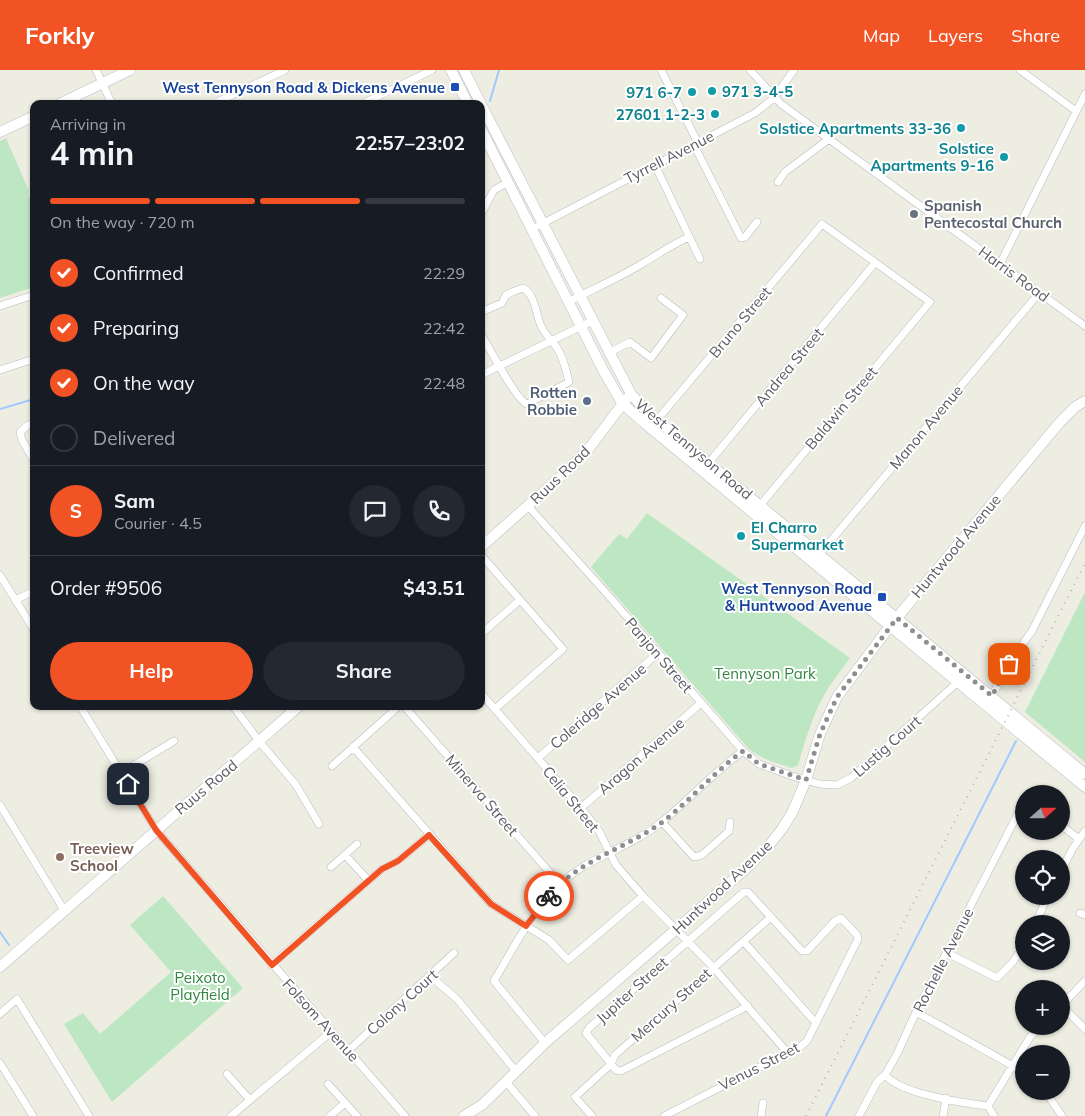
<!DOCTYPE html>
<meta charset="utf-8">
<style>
:root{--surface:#171b24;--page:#242831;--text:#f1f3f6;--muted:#9ea1a6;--line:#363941;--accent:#f25324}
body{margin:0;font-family:Mulish,sans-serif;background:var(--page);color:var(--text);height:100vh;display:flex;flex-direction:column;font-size:19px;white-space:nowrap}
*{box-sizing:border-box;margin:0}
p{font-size:16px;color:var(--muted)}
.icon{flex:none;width:28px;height:28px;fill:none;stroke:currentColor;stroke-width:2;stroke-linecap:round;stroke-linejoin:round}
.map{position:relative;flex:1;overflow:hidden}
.drawer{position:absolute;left:30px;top:30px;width:455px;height:610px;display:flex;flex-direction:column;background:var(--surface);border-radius:10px;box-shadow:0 1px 4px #0004}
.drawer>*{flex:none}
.needle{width:32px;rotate:69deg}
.fabs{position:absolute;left:1015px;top:715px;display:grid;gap:10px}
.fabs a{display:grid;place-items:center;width:55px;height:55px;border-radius:50%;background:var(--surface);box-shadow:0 1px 4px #0004;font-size:25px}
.pin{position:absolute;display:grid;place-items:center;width:42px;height:42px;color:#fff;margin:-21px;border-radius:10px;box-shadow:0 2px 8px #0006}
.courier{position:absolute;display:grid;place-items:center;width:50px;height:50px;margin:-25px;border:4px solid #f25324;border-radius:50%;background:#fff;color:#222;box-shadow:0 1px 6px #0007}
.headline em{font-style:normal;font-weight:700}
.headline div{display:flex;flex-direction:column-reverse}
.headline{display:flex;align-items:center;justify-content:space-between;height:85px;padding:0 20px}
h1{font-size:32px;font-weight:700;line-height:38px}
.bar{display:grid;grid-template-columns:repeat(4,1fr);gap:8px 5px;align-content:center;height:60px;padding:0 20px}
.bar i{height:6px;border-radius:4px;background:var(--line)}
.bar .on{background:var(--accent)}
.bar p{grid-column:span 4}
.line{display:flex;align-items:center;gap:12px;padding:0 20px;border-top:1px solid var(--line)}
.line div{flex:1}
.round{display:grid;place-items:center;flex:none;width:52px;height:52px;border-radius:26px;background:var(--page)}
ol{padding:0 20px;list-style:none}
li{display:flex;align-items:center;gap:15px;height:55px}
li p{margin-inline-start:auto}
li .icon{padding:5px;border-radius:50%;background:var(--accent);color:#fff;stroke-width:4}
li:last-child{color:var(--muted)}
li i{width:28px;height:28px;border:2px solid var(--line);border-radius:50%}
.cta{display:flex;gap:10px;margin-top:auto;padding:10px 20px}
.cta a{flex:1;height:58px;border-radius:30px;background:var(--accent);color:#fff;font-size:20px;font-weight:700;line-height:58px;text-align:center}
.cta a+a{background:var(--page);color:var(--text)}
header{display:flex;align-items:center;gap:30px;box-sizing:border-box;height:70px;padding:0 25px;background:var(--accent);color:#fff}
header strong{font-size:24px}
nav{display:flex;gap:28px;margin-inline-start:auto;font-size:18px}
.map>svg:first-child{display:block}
.green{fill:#bde7c3}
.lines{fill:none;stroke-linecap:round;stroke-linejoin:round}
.stream{stroke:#a1c8ff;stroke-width:2}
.street-casing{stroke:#babbc2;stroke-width:8}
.secondary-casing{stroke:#bbbdc4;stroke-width:11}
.street{stroke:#fff;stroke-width:7}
.secondary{stroke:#fff;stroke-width:10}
.rail{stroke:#b5b6b7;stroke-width:2;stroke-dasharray:1 6;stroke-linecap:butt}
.done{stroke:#8e8f90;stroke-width:5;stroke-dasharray:0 9}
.route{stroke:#f25324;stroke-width:6}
.transit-dot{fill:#1a4fb4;stroke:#fff;stroke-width:2}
.culture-dot{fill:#0f9aa8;stroke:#fff;stroke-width:2}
.worship-dot{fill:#6b7280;stroke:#fff;stroke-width:2}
.service-dot{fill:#5c6f8a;stroke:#fff;stroke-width:2}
.education-dot{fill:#8d6e63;stroke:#fff;stroke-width:2}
.labels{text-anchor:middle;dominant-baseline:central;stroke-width:4;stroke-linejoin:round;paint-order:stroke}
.transit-label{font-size:15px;font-weight:bold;fill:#164399;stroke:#fff;text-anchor:end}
.culture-label{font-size:15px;font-weight:bold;fill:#0d838f;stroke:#fff;text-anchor:end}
.street-label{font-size:15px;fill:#5a5d64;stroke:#fff}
.worship-label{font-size:15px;font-weight:bold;fill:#5b616d;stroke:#fff;text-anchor:start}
.service-label{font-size:15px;font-weight:bold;fill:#4e5e75;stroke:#fff;text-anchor:end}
.park-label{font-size:15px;fill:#308540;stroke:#fff}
.education-label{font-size:15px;font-weight:bold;fill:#785e54;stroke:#fff;text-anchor:start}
</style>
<header>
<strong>Forkly</strong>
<nav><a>Map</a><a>Layers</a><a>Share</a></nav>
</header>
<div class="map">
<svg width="1085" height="1046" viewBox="0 0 1085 1046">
<rect width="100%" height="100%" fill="#eeede2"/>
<!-- green -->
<path class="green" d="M6 68 29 121 28 125 34 139V217L0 228V71Z
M647 443 850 588C839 603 827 618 819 635 810 654 804 675 798 695L792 698C776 693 761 689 748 678L591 497 619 464 627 469Z
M1085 522V692L1025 642Z
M163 826 243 918 112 1032 64 954 83 943 100 964 171 902 130 855Z"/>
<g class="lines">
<!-- stream -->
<path class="stream" d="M490 31 499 0
M0 339 34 329
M0 862 9 875
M826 1046 1016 671"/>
<!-- street casing -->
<g class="street-casing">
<path id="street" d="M96 0 112 34
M661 0 698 73
M750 0 781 34 1085 256
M1020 0 1076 41
M213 34 285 0
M362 34 432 0
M694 75 741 168 745 167 757 152
M655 95 700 189
M778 112 785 102 829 69
M481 144 494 120 508 112
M532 159 755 43 774 28 794 0
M1000 194 1085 24
M568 232C593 219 621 207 645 192 660 183 673 174 689 167
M0 236 34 225
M481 242 502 233 506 225 512 222 523 218C535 224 536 244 541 256 545 264 550 269 555 275 563 285 566 300 569 312L527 334C516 330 489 277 481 264
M608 283 630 272 651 288 683 245 661 228
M0 300 34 289
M481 305 592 251
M657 350 822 154 930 232 757 439
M34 354 28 355 20 362 22 370 34 391
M706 396 875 193
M528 436 608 525 743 681 759 694 792 706 819 714 837 715 851 708 958 612
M481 485 563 579 495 639
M817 487 1039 223
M0 505 34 560
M15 530 34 521
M481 564 520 530
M481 623 581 738 599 761 616 795 643 826 713 897 787 982
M992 626 1013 587 1032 561 1085 456
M80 636 156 760 405 1046
M233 636 259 671 296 715 319 754
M404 636 559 813
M353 677 491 834 549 870 568 890 643 826
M538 688 658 583
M332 696 399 636
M121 703 174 671
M0 735 64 840
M581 738 701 633
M662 752 694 787 702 785 729 761 730 752
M1061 755 1079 769
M345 785 368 810
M331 797 357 774
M1061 801 1073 778 1085 761
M1080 843 1085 845
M1035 854 1048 826
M744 872 815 952
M947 883 997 908 1012 893 1024 876
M271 895 382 799 398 791 429 765
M430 906 457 929 515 1000
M1061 936 1085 911
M1062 936 1085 959
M916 942 1024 1002
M0 944 17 929 89 1046
M545 973 494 911C519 869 541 821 584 796 610 781 639 771 663 751 690 729 714 702 743 681
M349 980 454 883
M0 993 33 1046
M227 1004 250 1030
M885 1005C901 1024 963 1033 988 1036
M506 1012 535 1046
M328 1014 357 1046
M1045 1021 1062 1046
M988 1036 1030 967 1041 956
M988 1036 994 1046
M231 1046 331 962
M330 1046 345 1033
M592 1046 575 1027 611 994 615 985 771 847
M664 1046 801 976 807 971 858 869 857 865 841 848 835 851 807 881H802L748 822H744L589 958 586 963 616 1000 621 1001 748 936
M761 1046 763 1033
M859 1046 877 1012 885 1005 897 984 916 942 1024 732
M943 1046 946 1028"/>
</g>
<!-- secondary casing -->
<g class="secondary-casing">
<path id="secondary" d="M451 0 468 34
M464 0 481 34
M59 34 130 0
M481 34 631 324 649 344 1085 704
M481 59 603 300 622 333 643 352 1085 717
M0 62 34 46
M481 477 567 401 590 377 627 328
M0 897 299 636
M464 1046 482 1035 545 973 695 843 750 795 770 774 782 759 792 743 806 710 820 664 837 627 890 556 1060 352 1075 337 1085 331"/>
</g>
<!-- street -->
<use href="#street" class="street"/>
<!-- secondary -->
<use href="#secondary" class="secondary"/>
<!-- rail -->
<path class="rail" d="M806 1046 1085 493"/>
</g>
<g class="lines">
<!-- done -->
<path class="done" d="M549 826C578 790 625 779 661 753 690 731 714 702 743 681L759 694 806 710 820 664 837 627 897 548 992 626 1009 594"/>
<!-- route -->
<path class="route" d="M128 714 156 760 272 895 382 799 398 791 429 765 491 834 526 856 549 826"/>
</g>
<!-- markers -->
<g class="transit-dot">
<rect x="450" y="12" width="10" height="10" rx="2.5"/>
<rect x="877" y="522" width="10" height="10" rx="2.5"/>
</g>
<g class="culture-dot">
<circle cx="712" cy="21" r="5"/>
<circle cx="692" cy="22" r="5"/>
<circle cx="715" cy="44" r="5"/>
<circle cx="961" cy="58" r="5"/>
<circle cx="1004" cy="87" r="5"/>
<circle cx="741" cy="466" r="5"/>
</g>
<circle class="worship-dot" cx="914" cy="144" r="5"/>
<circle class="service-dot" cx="587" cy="331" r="5"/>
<circle class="education-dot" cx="60" cy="787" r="5"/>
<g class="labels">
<!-- transit labels -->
<g class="transit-label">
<text x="445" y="17">West Tennyson Road &amp; Dickens Avenue</text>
<text x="872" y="518">West Tennyson Road<tspan x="872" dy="17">&amp; Huntwood Avenue</tspan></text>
</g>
<!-- culture labels -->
<g class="culture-label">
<text x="722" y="21" text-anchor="start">971 3-4-5</text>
<text x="682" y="22">971 6-7</text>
<text x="705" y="44">27601 1-2-3</text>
<text x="951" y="58">Solstice Apartments 33-36</text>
<text x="994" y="78">Solstice<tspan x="994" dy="17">Apartments 9-16</tspan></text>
<text x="751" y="457" text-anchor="start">El Charro<tspan x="751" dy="17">Supermarket</tspan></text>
</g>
<!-- street labels -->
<g class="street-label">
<text transform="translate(669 87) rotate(-27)">Tyrrell Avenue</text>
<text transform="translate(1014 204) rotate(36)">Harris Road</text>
<text transform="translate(740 252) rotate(-50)">Bruno Street</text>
<text transform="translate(789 297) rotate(-50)">Andrea Street</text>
<text transform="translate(841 338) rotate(-50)">Baldwin Street</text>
<text transform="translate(926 357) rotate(-50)">Manon Avenue</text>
<text transform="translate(694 379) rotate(40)">West Tennyson Road</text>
<text transform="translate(560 405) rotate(-44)">Ruus Road</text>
<text transform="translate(956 476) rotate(-50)">Huntwood Avenue</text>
<text transform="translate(659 585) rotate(49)">Panjon Street</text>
<text transform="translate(598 636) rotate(-41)">Coleridge Avenue</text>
<text transform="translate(887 676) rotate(-41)">Lustig Court</text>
<text transform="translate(641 686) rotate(-41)">Aragon Avenue</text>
<text transform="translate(206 717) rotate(-40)">Ruus Road</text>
<text transform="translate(482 725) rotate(49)">Minerva Street</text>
<text transform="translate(571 729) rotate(51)">Celia Street</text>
<text transform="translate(722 817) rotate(-43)">Huntwood Avenue</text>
<text transform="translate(943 890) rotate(-63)">Rochelle Avenue</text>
<text transform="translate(632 920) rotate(-42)">Jupiter Street</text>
<text transform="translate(402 932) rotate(-42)">Colony Court</text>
<text transform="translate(671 935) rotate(-42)">Mercury Street</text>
<text transform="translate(321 950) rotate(48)">Folsom Avenue</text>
<text transform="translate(759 996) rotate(-27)">Venus Street</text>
</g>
<!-- worship labels -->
<g class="worship-label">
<text x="924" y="135">Spanish<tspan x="924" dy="17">Pentecostal Church</tspan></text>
</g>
<!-- service labels -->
<g class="service-label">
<text x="577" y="322">Rotten<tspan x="577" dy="17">Robbie</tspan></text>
</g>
<!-- park labels -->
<g class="park-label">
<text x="765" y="603">Tennyson Park</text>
<text x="200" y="907">Peixoto<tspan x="200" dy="17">Playfield</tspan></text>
</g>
<!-- education labels -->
<g class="education-label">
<text x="70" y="778">Treeview<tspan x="70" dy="17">School</tspan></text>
</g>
</g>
</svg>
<div class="fabs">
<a><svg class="needle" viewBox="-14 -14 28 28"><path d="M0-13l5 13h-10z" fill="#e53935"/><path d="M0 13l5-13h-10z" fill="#9ea1a6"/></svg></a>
<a><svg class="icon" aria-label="locate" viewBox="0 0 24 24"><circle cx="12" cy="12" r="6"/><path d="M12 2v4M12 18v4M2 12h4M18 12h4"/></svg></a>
<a><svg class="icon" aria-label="layers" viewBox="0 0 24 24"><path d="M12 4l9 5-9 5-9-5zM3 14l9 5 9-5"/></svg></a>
<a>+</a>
<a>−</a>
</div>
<div class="pin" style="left:1009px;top:594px;background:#ea580c"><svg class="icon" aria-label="bag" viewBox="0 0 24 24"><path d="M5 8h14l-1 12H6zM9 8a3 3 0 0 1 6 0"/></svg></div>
<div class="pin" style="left:128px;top:714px;background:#1f2937"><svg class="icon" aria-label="home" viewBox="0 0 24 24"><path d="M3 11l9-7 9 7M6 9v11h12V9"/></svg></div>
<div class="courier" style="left:549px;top:826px"><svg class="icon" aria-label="bike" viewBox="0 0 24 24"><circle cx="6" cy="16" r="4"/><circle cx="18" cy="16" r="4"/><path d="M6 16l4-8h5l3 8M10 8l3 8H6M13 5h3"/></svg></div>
<section class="drawer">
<div class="headline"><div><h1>4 min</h1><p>Arriving in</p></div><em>22:57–23:02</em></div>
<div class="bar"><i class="on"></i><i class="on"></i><i class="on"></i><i></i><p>On the way · 720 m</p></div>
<ol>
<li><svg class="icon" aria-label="check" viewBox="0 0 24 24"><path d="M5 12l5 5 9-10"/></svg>Confirmed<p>22:29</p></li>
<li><svg class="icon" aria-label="check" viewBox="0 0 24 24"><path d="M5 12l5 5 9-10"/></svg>Preparing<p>22:42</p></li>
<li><svg class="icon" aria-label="check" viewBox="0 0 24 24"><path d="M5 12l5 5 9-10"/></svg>On the way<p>22:48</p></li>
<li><i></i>Delivered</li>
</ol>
<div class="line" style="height:90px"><b class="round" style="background:var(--accent);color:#fff">S</b><div><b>Sam</b><p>Courier · 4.5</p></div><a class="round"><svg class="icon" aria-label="chat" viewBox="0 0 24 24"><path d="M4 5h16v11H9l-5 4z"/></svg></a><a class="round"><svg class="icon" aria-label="phone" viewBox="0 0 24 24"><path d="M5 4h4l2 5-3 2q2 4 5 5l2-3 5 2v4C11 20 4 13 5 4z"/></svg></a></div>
<div class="line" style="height:65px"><div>Order #9506</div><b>$43.51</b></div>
<div class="cta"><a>Help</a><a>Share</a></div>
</section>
</div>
